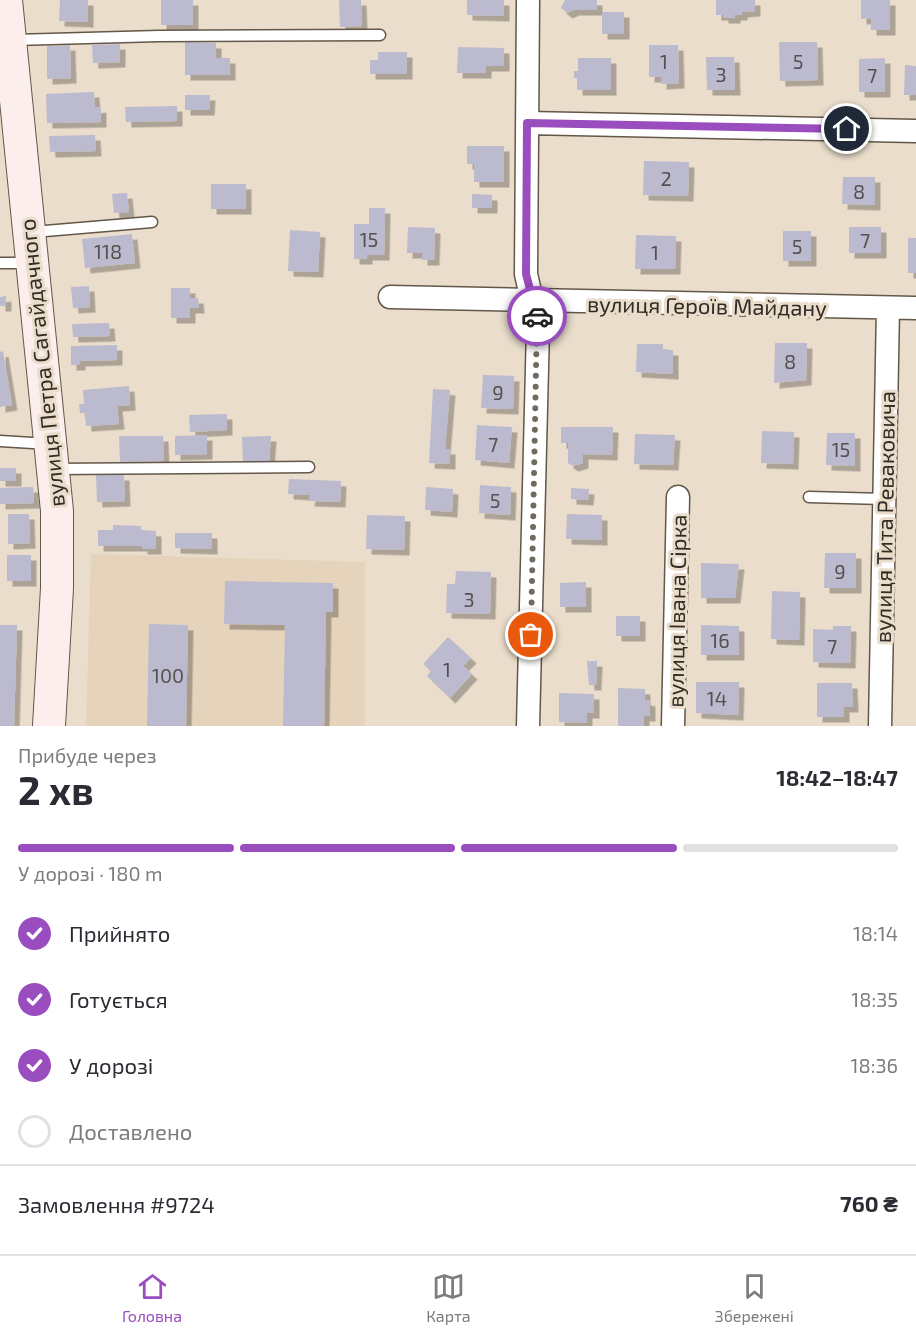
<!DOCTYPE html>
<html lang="uk">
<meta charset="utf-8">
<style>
:root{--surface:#fff;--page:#f2f2f3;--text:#2b2b33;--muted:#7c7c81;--line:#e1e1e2;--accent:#994dbe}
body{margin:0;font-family:"Exo 2",sans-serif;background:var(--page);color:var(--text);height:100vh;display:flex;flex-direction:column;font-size:22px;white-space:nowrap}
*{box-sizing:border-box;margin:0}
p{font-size:20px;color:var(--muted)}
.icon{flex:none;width:33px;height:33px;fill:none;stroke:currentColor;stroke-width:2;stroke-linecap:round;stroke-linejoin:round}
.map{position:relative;height:726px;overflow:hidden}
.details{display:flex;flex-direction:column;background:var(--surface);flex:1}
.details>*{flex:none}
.pin{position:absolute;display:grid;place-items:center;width:51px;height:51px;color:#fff;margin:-26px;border:3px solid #fff;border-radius:50%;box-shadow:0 2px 6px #0007}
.courier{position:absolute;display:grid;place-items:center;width:60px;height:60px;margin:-30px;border:4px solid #994dbe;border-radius:50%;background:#fff;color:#222;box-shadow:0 2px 8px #0007}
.summary em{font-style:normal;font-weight:700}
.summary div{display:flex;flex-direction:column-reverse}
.summary{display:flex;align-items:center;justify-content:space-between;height:102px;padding:0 18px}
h1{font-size:39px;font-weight:700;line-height:45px}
.bar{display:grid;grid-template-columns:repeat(4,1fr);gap:9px 6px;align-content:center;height:72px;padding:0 18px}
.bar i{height:8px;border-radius:4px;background:var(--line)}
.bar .on{background:var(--accent)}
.bar p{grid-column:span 4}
.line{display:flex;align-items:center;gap:15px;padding:0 18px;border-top:2px solid var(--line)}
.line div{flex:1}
ol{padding:0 18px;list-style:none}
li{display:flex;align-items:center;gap:18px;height:66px}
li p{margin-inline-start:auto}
li .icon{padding:6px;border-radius:50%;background:var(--accent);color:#fff;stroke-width:4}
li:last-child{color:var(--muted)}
li i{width:33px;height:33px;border:3px solid var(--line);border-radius:50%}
.menu{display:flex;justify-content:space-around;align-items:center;height:84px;border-top:2px solid var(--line);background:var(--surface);font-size:16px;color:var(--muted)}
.menu a{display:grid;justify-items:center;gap:3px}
.menu .on{color:var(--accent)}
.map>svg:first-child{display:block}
.built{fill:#e5d4bb}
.building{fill:#bcbace;filter:url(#shadow)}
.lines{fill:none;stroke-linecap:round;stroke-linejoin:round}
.service-casing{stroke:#625748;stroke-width:13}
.minor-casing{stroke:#625748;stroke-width:25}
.secondary-casing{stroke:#625748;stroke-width:34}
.service{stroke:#fff;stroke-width:10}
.minor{stroke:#fff;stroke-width:22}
.secondary{stroke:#fceeec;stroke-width:32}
.done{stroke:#726a5f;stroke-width:6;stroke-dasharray:0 10.8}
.route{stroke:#994dbe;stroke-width:8}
.labels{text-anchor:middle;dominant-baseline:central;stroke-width:6;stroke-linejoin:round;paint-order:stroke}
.number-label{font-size:20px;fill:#54504f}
.street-label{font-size:22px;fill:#312c25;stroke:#eaddcb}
</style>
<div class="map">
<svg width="916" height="726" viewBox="0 0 916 726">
<defs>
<filter id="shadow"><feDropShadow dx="5.5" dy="5.5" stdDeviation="0" flood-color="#0004"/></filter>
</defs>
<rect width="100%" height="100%" fill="#eaddcb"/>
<!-- built -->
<path class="built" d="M91 554 365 562V726H86Z"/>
<!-- building -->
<path class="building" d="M60 0H88V22L59 21Z
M161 0H193V25H161Z
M339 0H361L362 26 340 27Z
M467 0H504V16L467 15Z
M565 0H597V10H574L567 13 561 8Z
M716 0H755V11L742 12V15H735V18H723V15H716Z
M861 0H890V30H871V18L861 19Z
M602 12H624V34H602Z
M185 42 216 43V58H230V75H185Z
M779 42H817L818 80 780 81Z
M120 44V62L93 63 92 45Z
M70 45 71 78 47 79V46Z
M649 45H678L679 83 661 84V77H649Z
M458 47 504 48V66H486V73H457Z
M378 52H407V74H370V60H378Z
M706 57H734L735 90H707Z
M578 58H611V90H577V78H574V71H578Z
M885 58V92H859V59Z
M905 65 916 66V95H904Z
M94 92 95 108 101 107V122L47 123 46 94Z
M185 95H210L209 110H185Z
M177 106V121L126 122 125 107Z
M95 135 96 151 50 152 49 136Z
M467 146H504V182H474V164H467Z
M644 161 689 162 688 196 643 195Z
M843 177H875V205L842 204Z
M211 184H246V209H211Z
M127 193 129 212 114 213 112 194Z
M472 194 492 195V208H472Z
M369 208H385L384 255H367V259H354V224H369Z
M408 227 435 228 434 260H422V253H407Z
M849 227H881V253H849Z
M290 230 320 232 318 272 288 271Z
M783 231H811V261H783Z
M132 234 135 263 85 268 82 239Z
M636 235 676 236 675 269H635Z
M908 238H916V273H908Z
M89 286 90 307 73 308 71 287Z
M171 288H190V298H198L199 308H190V318H171Z
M6 296V306H0V297Z
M109 323 110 336 73 337 72 324Z
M775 343H807L806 380 774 383Z
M637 344H663V350H673V374L636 372Z
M117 345V360L80 361V365H71V346Z
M3 351 12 405 0 407V352Z
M483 375 514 376 513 409 481 408Z
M129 386 130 405 117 406 119 424 86 426 85 413H80L79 404H84L83 390Z
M433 389 450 390 445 449H450V464L429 463Z
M227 414V430L190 432 189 415Z
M477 425 512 427 509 463 475 460Z
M561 427H613L612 455 583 454V463L573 466 568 463V443H561Z
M762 431 794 432 793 464 761 463Z
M827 433H855V466L826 465Z
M635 434 675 435 673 465 634 464Z
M207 435V454L175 455V436Z
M119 436H163L164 461 120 462Z
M271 436 269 463 243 464 242 437Z
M0 468H16V481H0Z
M96 475H124L125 501 97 502Z
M289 479 341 481 340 502 309 501 310 495 288 494Z
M480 485 511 487 510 515 479 513Z
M33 487 34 503 0 504V488Z
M426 487 453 489 452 512 425 510Z
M571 488 589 489 588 500 571 499Z
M8 514H29L30 543 8 544Z
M567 514 602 515V540L566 539Z
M367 515 405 516 404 550 366 549Z
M113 525 141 526V530L156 531V549H142V546H98V530H113Z
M175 533H212V549L175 548Z
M825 553H856V588H824Z
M7 555H31V581H7Z
M701 563 739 564 735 598H701Z
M456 571 491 572 490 614 446 613 447 584H455Z
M225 581 333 583V612H326L324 726H283L285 625 224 624Z
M586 582V607H560V583Z
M772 591 800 592 799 640 771 639Z
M616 616H640V636H616Z
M149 624 188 625 186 726H147Z
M0 625H17L14 726H0Z
M701 625 739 626V655H701Z
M833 626H851L850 663 813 662V629L833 630Z
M448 637 471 658 463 666 472 674 450 698 427 676 431 671 423 664Z
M587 661H597L596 685H589Z
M696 682H739L738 715 696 713Z
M817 683H852L853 707H844V717H817Z
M618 688 645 689V700L650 701V716H644V726H618Z
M559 693 594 694V713H587V723L559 722Z"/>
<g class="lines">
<!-- service casing -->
<g class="service-casing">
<path id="service" d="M14 40 159 36 380 35
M33 232 152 222
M0 263H30
M0 441 49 444
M54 469 309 467
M809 497 884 499"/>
</g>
<!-- minor casing -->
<g class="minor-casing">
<path id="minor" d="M528 0 526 274 538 328 528 726
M527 123 916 131
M390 297 916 308
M673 726 678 497
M880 726 888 308"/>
</g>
<!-- secondary casing -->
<g class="secondary-casing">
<path id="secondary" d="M6 0 57 511V588L49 726"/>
</g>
<!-- service -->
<use href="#service" class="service"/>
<!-- minor -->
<use href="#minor" class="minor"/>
<!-- secondary -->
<use href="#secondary" class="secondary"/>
</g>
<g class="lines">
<!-- done -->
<path class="done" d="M531 635 537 316"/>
<!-- route -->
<path class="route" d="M537 316 526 274 527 123 847 129"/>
</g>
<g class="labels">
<!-- number labels -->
<g class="number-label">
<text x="664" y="61">1</text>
<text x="798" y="61">5</text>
<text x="721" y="74">3</text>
<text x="872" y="75">7</text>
<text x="666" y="178">2</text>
<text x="859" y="191">8</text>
<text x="369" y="239">15</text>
<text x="865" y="240">7</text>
<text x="797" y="246">5</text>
<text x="108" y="251">118</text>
<text x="655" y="252">1</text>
<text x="790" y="361">8</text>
<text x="498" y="392">9</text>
<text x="493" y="444">7</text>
<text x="841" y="449">15</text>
<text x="495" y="500">5</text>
<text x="840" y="571">9</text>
<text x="469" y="599">3</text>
<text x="720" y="640">16</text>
<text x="832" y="646">7</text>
<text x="447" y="669">1</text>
<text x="168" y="675">100</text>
<text x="717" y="698">14</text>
</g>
<!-- street labels -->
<g class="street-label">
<text transform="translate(707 305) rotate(1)">вулиця Героїв Майдану</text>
<text transform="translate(41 363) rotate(-96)">вулиця Петра Сагайдачного</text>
<text transform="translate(884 517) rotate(-89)">вулиця Тита Реваковича</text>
<text transform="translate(676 611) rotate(-89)">вулиця Івана Сірка</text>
</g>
</g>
</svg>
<div class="pin" style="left:531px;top:635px;background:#ea580c"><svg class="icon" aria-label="bag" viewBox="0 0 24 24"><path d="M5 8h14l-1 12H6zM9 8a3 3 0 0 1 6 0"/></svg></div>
<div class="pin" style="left:847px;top:129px;background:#1f2937"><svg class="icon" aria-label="home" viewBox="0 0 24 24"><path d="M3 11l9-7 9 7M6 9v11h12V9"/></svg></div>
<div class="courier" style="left:537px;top:316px"><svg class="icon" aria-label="car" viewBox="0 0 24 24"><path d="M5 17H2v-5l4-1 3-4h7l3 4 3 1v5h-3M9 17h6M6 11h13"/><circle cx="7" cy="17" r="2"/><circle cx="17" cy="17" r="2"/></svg></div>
</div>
<section class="details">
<div class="summary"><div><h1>2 хв</h1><p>Прибуде через</p></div><em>18:42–18:47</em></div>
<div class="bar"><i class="on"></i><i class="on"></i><i class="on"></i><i></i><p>У дорозі · 180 m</p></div>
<ol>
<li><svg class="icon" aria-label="check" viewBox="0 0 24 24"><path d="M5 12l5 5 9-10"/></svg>Прийнято<p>18:14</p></li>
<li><svg class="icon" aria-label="check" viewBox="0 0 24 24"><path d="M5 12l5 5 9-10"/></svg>Готується<p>18:35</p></li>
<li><svg class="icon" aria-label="check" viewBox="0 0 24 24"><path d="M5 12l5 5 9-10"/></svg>У дорозі<p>18:36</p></li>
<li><i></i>Доставлено</li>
</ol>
<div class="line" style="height:78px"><div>Замовлення #9724</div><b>760 ₴</b></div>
</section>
<nav class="menu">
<a class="on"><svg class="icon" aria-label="home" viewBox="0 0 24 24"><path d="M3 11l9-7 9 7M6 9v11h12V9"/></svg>Головна</a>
<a><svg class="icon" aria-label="map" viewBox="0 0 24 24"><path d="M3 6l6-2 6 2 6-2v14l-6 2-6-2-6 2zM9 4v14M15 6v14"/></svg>Карта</a>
<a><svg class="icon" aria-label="saved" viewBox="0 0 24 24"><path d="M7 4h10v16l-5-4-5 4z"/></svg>Збережені</a>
</nav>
